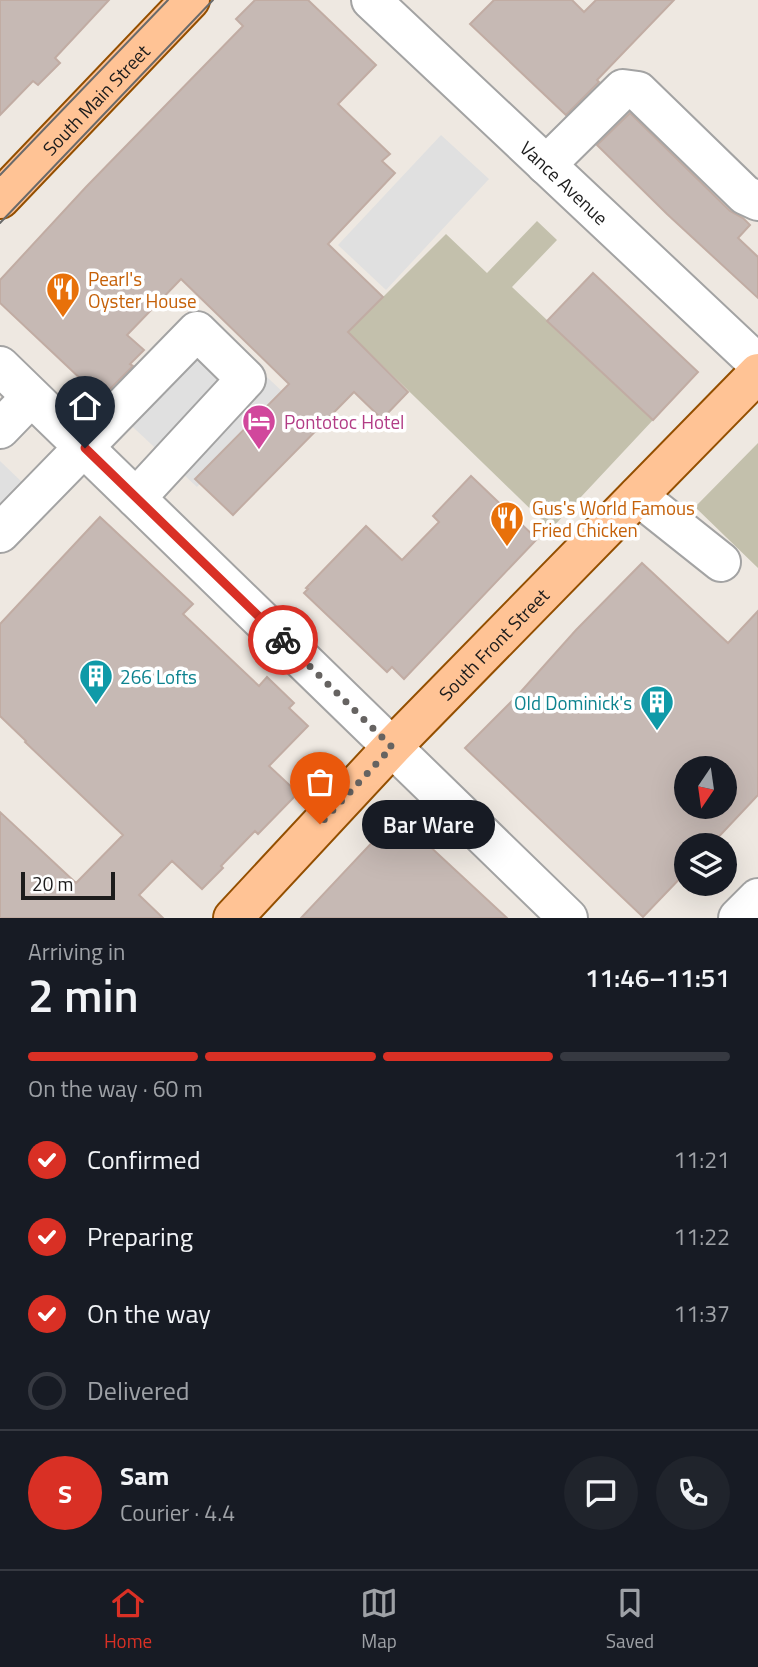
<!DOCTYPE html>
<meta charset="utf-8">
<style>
:root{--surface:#171b24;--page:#20242c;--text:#f1f3f6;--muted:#9ea1a6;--line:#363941;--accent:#d93025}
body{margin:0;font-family:"Titillium Web",sans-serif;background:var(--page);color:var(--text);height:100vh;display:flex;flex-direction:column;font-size:26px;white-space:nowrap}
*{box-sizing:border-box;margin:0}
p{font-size:23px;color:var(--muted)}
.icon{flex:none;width:38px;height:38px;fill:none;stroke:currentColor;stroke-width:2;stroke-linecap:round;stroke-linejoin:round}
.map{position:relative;height:918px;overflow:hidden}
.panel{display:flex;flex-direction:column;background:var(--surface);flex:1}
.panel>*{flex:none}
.needle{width:46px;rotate:193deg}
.buttons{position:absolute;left:674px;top:756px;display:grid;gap:14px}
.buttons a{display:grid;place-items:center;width:63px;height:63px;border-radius:50%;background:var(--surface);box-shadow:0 7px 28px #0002;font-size:35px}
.scale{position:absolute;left:21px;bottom:18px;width:94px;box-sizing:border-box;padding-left:7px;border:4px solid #1c1c1c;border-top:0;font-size:19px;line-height:24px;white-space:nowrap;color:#1c1c1c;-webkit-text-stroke:5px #fff;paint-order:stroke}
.pin{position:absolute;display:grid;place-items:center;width:60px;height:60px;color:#fff;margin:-72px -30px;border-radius:50% 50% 50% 0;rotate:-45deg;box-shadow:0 0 7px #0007}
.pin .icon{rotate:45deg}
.courier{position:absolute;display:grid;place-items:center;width:70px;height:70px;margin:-35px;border:5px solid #d93025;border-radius:50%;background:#fff;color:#222;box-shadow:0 2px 9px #0007}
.bubble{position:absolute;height:49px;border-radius:24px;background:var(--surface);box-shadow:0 7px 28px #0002;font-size:23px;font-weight:600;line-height:49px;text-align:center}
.head em{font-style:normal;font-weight:600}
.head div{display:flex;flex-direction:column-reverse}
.head{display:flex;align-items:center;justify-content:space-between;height:119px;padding:0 28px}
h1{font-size:46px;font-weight:600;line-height:52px}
.bar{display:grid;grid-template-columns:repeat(4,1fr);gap:10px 7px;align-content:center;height:84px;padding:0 28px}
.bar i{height:9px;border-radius:5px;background:var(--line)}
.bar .selected{background:var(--accent)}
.bar p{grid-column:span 4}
.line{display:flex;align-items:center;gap:18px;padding:0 28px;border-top:2px solid var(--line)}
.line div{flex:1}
.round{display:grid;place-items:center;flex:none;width:74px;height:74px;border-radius:37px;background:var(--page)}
ol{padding:0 28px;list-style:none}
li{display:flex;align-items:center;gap:21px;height:77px}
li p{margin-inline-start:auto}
li .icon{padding:7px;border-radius:50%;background:var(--accent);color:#fff;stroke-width:4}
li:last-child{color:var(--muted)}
li i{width:38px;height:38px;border:4px solid var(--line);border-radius:50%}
.tabs{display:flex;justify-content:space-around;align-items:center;height:98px;border-top:2px solid var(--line);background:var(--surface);font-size:19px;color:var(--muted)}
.tabs a{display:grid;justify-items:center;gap:4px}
.tabs .selected{color:var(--accent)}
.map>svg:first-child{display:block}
.construction{fill:#c3c0ac}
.parking{fill:#e0e0e0}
.building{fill:#c6b9b4;stroke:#c1aca3;stroke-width:2;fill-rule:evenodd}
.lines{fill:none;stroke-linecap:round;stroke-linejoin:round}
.minor-casing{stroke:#a3a3a3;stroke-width:42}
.major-casing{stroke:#944f00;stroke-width:42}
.minor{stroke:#fff;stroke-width:38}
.major{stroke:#ffc395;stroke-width:38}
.tram{stroke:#6a6a6a;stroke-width:2}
.done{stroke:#666361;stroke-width:7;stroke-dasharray:0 12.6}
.route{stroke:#d93025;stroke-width:9}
.labels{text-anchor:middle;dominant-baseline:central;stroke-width:7;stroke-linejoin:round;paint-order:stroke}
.street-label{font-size:19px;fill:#1c1c1c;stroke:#fff}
.food-label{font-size:19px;fill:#c56008;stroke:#fff;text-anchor:start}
.hotel-label{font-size:19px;fill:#b23c85;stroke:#fff;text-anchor:start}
.culture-label{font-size:19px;fill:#0d838f;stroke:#fff;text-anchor:start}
</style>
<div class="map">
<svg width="758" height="918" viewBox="0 0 758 918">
<rect width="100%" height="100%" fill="#eee8e1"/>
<!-- construction -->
<path class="construction" d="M537 221 557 240 512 287 653 420 551 529 348 332 446 234 487 273Z
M758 443V568L695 507Z"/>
<!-- parking -->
<path class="parking" d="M441 135 489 179 386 290 338 245Z
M208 322 284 393 197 487 121 416Z
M0 461 24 484 0 508Z"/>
<!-- building -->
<path class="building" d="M0 0H109L55 58 60 63 38 85 33 81 0 115Z
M255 0H308L376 65 338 104 390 154 382 161 395 173 328 244 383 297 348 332 408 392 382 419 354 392 233 515 195 479 289 384 181 279 127 335 144 350 130 364 133 366 101 398 0 303V280L86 187 243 26 236 19Z
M494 0H572L584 12 596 0H674L597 80 599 82 566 115 470 24Z
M630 113 730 211 743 218 750 225 738 238 758 257V298L667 214 597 145Z
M593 273 698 372 653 420 547 321Z
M471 476 537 539 404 679 392 667 387 672 304 593 308 589 306 588 366 526 402 560 439 522 433 516Z
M100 517 193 604 183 614 259 686 267 677 294 703 289 708 308 726 269 766 298 793 258 834 255 831 221 866 223 868 202 889 172 861 139 895 163 918H0V812L76 883 123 835 25 742 26 741 0 716V624Z
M642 563 728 643 758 611V795L711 845H686V872L643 917 465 748 517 696 576 630ZM686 768H724V807H686Z
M397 816 507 918H301Z"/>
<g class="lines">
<!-- minor casing -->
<g class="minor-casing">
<g id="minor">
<path id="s1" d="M371 0 758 364"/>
<path d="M546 165 623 89 638 91 745 195 758 201"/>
<path d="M0 366 568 918"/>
<path d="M0 429 31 397"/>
<path d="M638 496 721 562"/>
<path d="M0 533 197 331 246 379 136 498"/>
<path d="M738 918 758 898"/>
</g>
</g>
<!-- major casing -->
<g class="major-casing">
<g id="major">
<path id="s2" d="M0 199 190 0"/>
<path id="s3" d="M233 918 392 747 758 373"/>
</g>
</g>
<!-- minor -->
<use href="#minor" class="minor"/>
<!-- major -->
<use href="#major" class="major"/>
<!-- tram -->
<path class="tram" d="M0 175 168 0
M0 223 213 0"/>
</g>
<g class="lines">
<!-- done -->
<path class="done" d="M283 640 392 747 320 824"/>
<!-- route -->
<path class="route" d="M85 448 283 640"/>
</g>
<!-- icons -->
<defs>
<g id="restaurant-pin" transform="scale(1.75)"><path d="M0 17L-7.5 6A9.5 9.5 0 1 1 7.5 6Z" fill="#e8710a" stroke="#fff"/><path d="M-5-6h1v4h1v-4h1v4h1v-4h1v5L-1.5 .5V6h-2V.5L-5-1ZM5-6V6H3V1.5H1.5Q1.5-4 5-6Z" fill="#fff"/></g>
<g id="hotel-pin" transform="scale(1.75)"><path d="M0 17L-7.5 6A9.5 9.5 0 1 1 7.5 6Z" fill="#d1479c" stroke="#fff"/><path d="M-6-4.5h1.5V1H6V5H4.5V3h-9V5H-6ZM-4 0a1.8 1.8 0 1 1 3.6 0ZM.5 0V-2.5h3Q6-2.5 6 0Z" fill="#fff"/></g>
<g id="building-pin" transform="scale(1.75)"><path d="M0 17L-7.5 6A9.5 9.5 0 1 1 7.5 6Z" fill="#0f9aa8" stroke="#fff"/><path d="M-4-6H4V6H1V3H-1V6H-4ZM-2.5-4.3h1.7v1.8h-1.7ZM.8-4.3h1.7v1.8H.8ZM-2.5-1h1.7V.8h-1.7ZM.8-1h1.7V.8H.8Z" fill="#fff"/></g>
</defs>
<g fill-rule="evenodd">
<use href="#restaurant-pin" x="63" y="289"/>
<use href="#hotel-pin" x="259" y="421"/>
<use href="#restaurant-pin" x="507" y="518"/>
<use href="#building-pin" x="96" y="676"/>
<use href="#building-pin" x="657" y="702"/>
</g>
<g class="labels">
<!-- street labels -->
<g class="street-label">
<text stroke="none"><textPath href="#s2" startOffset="138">South Main Street</textPath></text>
<text stroke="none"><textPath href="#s1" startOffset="266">Vance Avenue</textPath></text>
<text stroke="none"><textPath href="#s3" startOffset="378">South Front Street</textPath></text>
</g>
<!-- food labels -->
<g class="food-label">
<text x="88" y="278">Pearl's<tspan x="88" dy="22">Oyster House</tspan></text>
<text x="532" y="507">Gus's World Famous<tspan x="532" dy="22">Fried Chicken</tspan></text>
</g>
<!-- hotel labels -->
<g class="hotel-label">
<text x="284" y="421">Pontotoc Hotel</text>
</g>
<!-- culture labels -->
<g class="culture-label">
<text x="120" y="676">266 Lofts</text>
<text x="632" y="702" text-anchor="end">Old Dominick's</text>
</g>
</g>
</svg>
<div class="buttons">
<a><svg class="needle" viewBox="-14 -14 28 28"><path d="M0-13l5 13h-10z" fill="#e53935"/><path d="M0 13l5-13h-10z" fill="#9ea1a6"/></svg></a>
<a><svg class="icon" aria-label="layers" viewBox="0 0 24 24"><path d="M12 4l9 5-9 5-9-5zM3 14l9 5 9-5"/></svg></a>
</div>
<div class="scale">20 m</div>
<div class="pin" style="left:320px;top:824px;background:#ea580c"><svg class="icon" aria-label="bag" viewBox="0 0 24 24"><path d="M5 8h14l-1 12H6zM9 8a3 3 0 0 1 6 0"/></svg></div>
<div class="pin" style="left:85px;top:448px;background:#1f2937"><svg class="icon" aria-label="home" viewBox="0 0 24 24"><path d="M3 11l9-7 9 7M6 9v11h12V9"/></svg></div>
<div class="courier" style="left:283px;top:640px"><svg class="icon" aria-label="bike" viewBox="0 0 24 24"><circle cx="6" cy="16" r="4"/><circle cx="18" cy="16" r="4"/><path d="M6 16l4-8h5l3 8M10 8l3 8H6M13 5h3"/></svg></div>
<div class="bubble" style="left:362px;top:800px;width:133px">Bar Ware</div>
</div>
<section class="panel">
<div class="head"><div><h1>2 min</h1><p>Arriving in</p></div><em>11:46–11:51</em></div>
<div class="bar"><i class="selected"></i><i class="selected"></i><i class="selected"></i><i></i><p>On the way · 60 m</p></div>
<ol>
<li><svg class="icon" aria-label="check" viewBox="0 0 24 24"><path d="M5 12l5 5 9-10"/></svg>Confirmed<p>11:21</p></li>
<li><svg class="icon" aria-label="check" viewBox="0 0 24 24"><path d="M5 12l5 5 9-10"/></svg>Preparing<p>11:22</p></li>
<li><svg class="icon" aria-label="check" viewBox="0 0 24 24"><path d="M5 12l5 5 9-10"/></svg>On the way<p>11:37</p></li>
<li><i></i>Delivered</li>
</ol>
<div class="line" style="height:126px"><b class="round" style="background:var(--accent);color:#fff">S</b><div><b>Sam</b><p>Courier · 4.4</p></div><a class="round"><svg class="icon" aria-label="chat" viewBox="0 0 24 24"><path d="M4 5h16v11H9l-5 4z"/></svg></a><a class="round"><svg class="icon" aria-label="phone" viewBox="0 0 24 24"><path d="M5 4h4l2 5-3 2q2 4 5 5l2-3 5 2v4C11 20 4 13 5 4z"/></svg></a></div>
</section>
<nav class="tabs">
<a class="selected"><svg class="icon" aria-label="home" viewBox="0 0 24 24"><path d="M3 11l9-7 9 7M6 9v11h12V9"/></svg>Home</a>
<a><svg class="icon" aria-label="map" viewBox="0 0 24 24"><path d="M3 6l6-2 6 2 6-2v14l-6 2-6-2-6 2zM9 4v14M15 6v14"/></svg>Map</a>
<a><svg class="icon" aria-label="saved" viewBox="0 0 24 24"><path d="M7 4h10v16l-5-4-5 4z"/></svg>Saved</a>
</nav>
